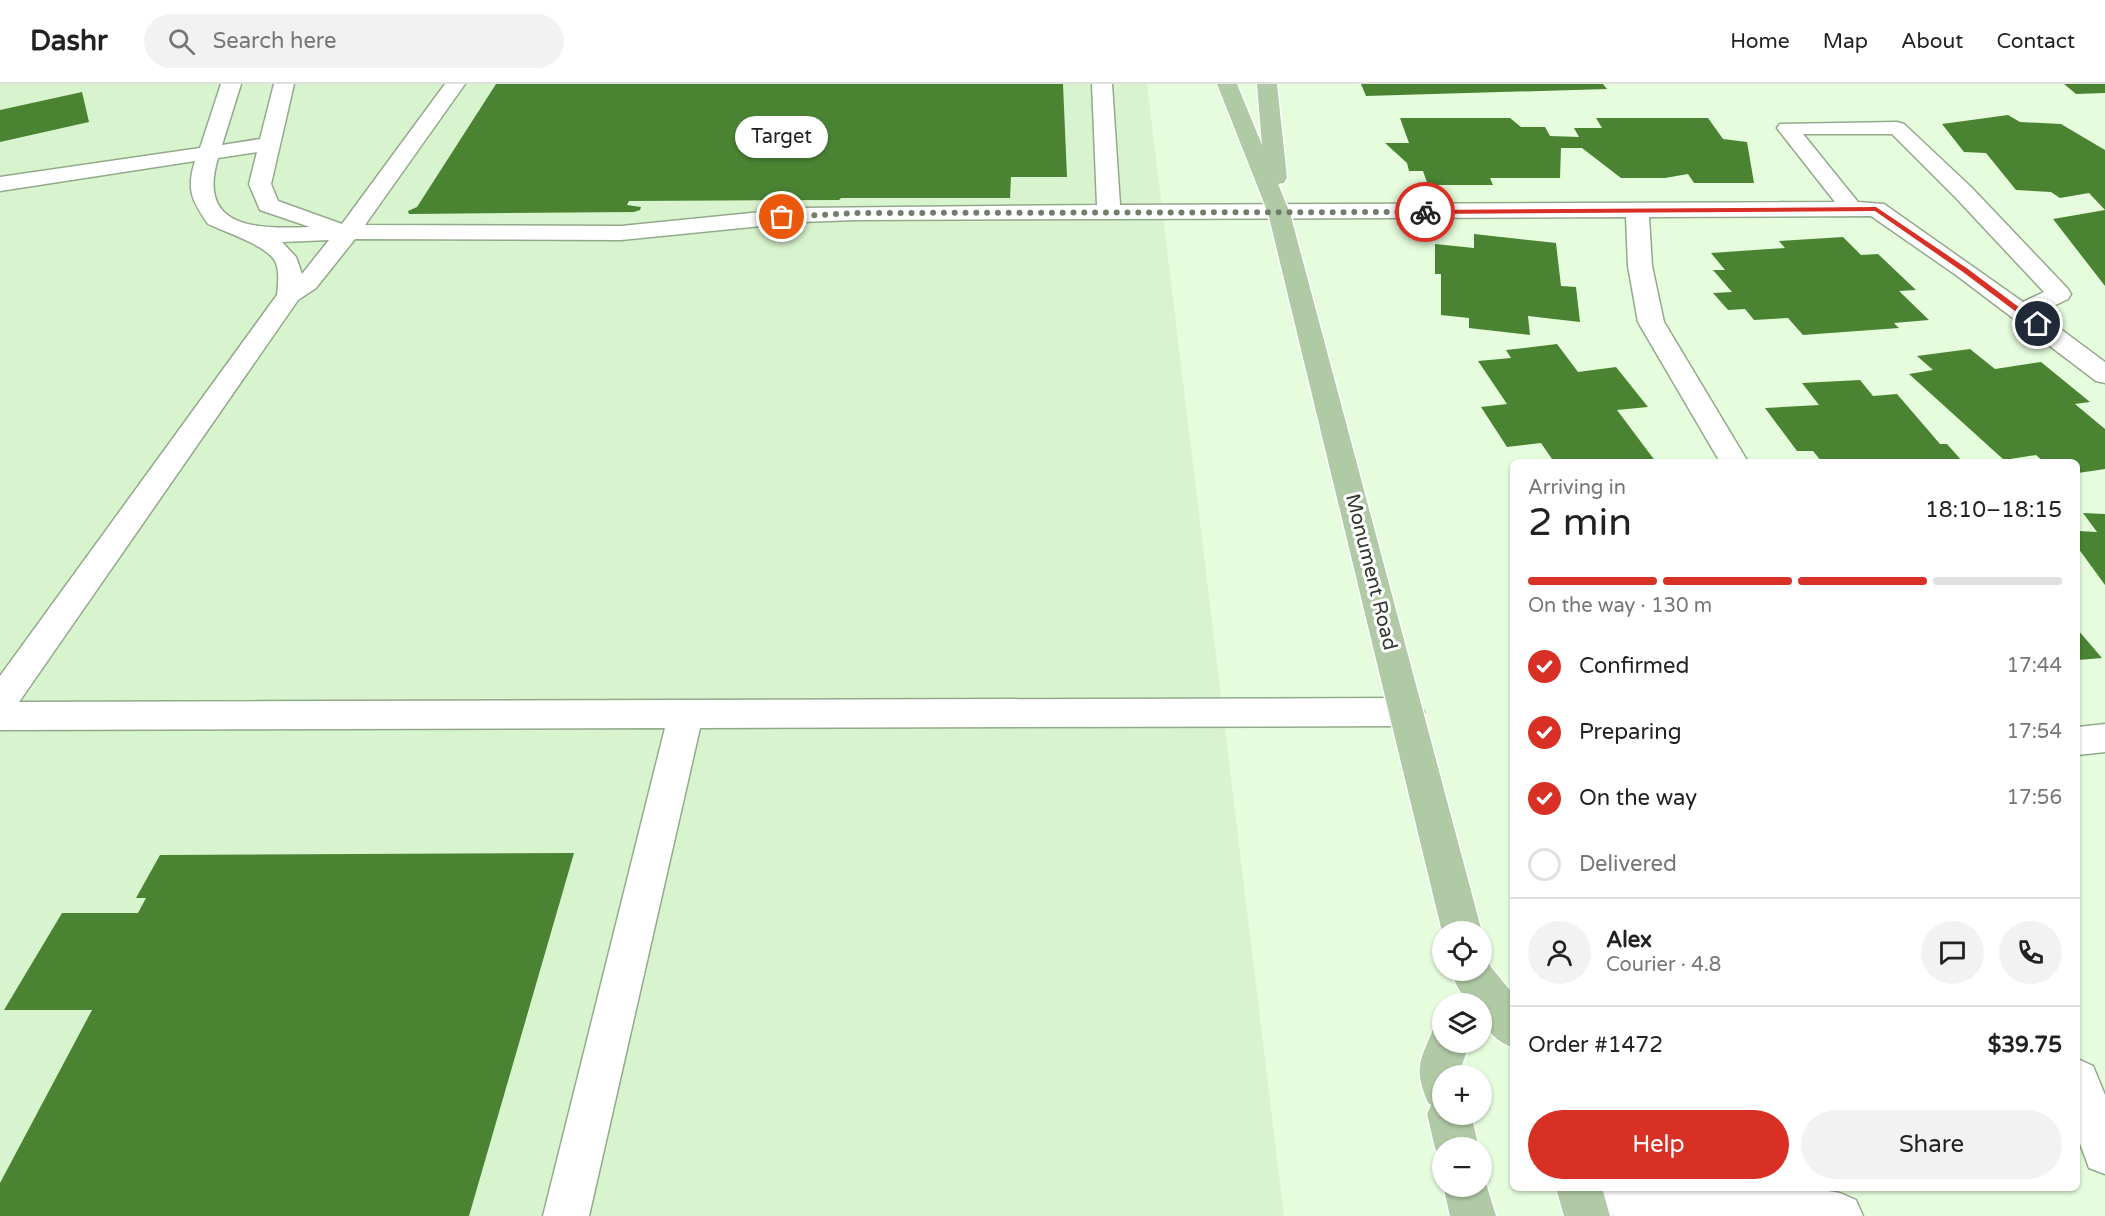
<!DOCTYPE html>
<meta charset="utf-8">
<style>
:root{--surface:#fff;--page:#f2f2f2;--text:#222;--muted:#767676;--line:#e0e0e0;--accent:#d93025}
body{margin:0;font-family:"Varela Round",sans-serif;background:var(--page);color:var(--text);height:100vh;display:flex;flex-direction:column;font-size:22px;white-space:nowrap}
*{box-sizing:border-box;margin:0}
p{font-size:20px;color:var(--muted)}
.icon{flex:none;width:33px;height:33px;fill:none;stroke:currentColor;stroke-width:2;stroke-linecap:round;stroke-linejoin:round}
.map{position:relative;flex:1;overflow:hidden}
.sheet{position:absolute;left:1510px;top:375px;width:570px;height:732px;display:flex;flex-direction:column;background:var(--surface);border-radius:9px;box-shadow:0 2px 4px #0004}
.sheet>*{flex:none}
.tools{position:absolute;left:1432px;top:837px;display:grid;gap:12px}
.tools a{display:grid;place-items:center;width:60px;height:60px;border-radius:50%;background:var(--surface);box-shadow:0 2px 4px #0004;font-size:30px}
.pin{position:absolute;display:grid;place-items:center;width:51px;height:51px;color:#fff;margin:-26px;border:3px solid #fff;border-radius:50%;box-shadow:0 2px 6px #0007}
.courier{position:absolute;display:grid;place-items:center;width:60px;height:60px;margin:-30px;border:4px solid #d93025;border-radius:50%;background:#fff;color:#222;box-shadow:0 2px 8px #0007}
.bubble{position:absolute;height:42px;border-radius:21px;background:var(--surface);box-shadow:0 2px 4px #0004;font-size:20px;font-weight:600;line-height:42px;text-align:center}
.summary em{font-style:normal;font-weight:600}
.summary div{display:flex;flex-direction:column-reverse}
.summary{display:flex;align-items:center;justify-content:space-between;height:102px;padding:0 18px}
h1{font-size:39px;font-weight:600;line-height:45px}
.bar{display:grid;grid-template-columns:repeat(4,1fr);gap:9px 6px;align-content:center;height:72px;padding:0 18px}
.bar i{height:8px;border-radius:4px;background:var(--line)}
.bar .active{background:var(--accent)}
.bar p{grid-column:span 4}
.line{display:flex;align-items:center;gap:15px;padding:0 18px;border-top:2px solid var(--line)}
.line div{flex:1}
.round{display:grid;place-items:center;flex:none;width:63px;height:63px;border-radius:32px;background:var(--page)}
ol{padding:0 18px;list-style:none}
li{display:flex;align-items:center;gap:18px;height:66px}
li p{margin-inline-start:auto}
li .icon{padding:6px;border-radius:50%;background:var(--accent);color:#fff;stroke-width:4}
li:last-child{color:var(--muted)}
li i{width:33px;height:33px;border:3px solid var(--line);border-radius:50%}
.button{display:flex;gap:12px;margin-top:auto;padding:12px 18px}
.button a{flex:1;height:69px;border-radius:36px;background:var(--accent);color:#fff;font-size:24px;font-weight:600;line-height:69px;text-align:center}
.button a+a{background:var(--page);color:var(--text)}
header{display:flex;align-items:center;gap:36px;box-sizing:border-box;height:84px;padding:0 30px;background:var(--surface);border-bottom:2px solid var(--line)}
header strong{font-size:28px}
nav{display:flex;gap:33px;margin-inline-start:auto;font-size:21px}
.search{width:420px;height:54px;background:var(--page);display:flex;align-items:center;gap:15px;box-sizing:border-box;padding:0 21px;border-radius:33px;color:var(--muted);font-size:22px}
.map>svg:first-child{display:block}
.built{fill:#d8f4ce}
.building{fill:#4a8433}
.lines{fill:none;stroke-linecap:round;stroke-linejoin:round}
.minor-casing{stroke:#93a98b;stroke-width:3}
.major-casing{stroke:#fff;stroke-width:3}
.minor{fill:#fff;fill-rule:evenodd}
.major{fill:#b0caa6;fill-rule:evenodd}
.route{fill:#d93025}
.done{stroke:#707e6b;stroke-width:6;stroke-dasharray:0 10.8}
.labels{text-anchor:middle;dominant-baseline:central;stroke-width:6;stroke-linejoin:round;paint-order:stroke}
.street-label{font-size:20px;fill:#313a2d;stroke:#fff}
</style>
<header>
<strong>Dashr</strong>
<div class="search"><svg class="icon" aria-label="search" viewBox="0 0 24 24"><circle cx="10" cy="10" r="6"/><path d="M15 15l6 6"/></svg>Search here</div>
<nav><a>Home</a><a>Map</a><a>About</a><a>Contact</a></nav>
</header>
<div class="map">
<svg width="2105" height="1132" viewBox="0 0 2105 1132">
<rect width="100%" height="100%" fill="#e6fddd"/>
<!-- built -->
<path class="built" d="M0 0H1147L1284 1132H0Z"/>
<!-- building -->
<path class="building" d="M496 0H1063L1067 93H1011L1010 114H841L839 116 629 117 627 121 641 123 640 126 634 128 409 130 408 127 417 123Z
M1361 0H1603L1607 5 1366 12Z
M2064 0H2105V9L2076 10Z
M82 8 89 38 0 58V26Z
M2008 31 2020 38 2061 40 2105 66V202L2053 135 2105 126 2089 109 2060 114 2051 108 2016 106 1986 69 1964 68 1942 40Z
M1400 34H1510L1521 43H1545L1550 52 1579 53 1574 44H1602L1596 34H1708L1723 55 1747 58 1754 99H1694L1688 90 1665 94H1621L1582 64H1561L1560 94H1490L1493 101H1428L1423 87H1409L1407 79 1385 59H1409Z
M1474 150 1556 159 1561 202 1576 203 1580 238 1528 232 1530 251 1469 244V234L1441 231V190H1435V160L1474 164Z
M1843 153 1861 171 1878 170 1916 206 1899 207 1929 236 1894 239 1899 244 1803 251 1788 234 1754 236 1745 225 1728 226 1713 209 1732 208 1713 186H1725L1711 169 1785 164 1779 157Z
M1557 260 1578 288 1616 283 1648 323 1617 326 1656 378H1554L1541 359 1507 363 1481 323 1507 320 1478 277 1511 274 1506 266Z
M1970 265 1995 285 2041 278 2090 318 2075 320 2105 345V385L2078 389V378H2044L2036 371 2004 376 1909 290 1933 286 1917 272Z
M1860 296 1873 312 1897 310 1940 360H1947L1963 378H1822L1813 367H1797L1765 324 1819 321 1802 299Z
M2083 429 2105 430V501L2078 464V447L2097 448Z
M2078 546 2102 574 2078 576Z
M574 769 469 1132H0V1099L92 926H4L62 829H138L146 814H136L160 771Z"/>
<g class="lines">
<!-- minor casing -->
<g class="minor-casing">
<path id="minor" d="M221 0H241L222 61 260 55 274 0H294L271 100 278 117 342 140 445 0H465L365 141 621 142 802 124 1097 121 1092 0H1112L1120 121 1835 118 1780 48 1777 44 1780 40 1897 38 1904 40 1971 103 2068 205 2071 210 2068 215 2039 229 2105 278V299L2096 297 1956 191 1871 132 1649 133 1652 182 1664 238 1748 378H1720L1638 238 1628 182 1626 133 855 136 802 138 621 156 355 155 316 204 298 216 19 618 1407 614 1419 618 1424 628 1419 638 1407 642 700 644 589 1132H543L665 644 0 646V592L277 211C278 200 280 187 275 177 266 161 225 148 208 140 192 117 186 106 195 77L0 107V93L200 64ZM1803 50H1892L1955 113 2044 208 2023 218 1884 120 1858 118ZM257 68 249 100 260 126 310 143C259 145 196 146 218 74ZM329 156 302 190 296 173 282 158Z
M2105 640V668L2078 671V643Z
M2078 975 2093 982 2105 1011V1090L2089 1084 2078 1054Z
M1558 1104H1811L1840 1109 1856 1116 1863 1132H1616L1580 1130 1564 1123 1557 1107Z"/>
</g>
<!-- major casing -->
<g class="major-casing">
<path id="major" d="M1217 0H1237L1262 61 1257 0H1277L1287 94 1284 99 1278 100 1290 129 1482 848H1443V850L1442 848 1268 129Z
M1482 871 1486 873 1491 883 1514 911V964C1492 956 1482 943 1482 920H1469C1461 909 1454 900 1452 886H1482Z
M1443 940V958H1470L1460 987 1462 992H1443V1030H1471L1479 1064H1443V1081L1435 1064 1427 1030 1431 1021 1428 1019C1413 984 1420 977 1434 943Z
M1482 1086 1496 1132H1450L1443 1102H1482Z
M1556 1104H1602L1610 1132H1564Z"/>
</g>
<!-- minor -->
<use href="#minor" class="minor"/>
<!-- major -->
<use href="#major" class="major"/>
</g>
<!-- route -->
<path class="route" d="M1876 123 1968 185 2040 239V242H2035L1963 188 1875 127 1425 130 1422 128 1425 126Z"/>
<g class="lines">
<!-- done -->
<path class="done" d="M782 133 855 129 1425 128"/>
</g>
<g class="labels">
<!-- street labels -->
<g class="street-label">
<text transform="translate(1371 488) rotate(76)">Monument Road</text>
</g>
</g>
</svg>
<div class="tools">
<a><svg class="icon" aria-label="locate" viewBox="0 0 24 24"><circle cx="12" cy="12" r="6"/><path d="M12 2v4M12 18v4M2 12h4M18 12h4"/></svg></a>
<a><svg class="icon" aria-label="layers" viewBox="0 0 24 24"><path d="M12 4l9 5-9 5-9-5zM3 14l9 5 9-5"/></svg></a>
<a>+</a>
<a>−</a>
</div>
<div class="pin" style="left:782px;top:133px;background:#ea580c"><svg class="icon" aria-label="bag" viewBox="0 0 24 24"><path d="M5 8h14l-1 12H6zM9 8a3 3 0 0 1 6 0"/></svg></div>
<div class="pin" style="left:2038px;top:240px;background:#1f2937"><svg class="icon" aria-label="home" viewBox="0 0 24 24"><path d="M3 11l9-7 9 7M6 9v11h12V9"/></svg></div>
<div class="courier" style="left:1425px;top:128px"><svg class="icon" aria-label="bike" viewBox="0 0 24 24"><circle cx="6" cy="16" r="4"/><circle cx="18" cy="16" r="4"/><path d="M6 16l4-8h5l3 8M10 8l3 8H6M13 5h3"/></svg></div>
<div class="bubble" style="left:735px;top:32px;width:93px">Target</div>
<section class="sheet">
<div class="summary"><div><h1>2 min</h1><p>Arriving in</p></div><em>18:10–18:15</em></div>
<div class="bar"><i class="active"></i><i class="active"></i><i class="active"></i><i></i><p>On the way · 130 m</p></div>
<ol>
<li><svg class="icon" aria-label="check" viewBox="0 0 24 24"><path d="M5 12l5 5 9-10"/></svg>Confirmed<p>17:44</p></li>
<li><svg class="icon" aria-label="check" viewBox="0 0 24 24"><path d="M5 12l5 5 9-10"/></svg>Preparing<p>17:54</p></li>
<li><svg class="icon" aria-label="check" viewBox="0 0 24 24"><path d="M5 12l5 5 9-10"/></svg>On the way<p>17:56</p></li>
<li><i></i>Delivered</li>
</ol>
<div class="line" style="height:108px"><a class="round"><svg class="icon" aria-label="person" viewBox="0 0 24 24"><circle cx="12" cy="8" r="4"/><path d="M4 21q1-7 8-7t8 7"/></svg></a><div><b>Alex</b><p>Courier · 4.8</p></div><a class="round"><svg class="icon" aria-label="chat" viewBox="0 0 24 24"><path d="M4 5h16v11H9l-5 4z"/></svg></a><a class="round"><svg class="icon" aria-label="phone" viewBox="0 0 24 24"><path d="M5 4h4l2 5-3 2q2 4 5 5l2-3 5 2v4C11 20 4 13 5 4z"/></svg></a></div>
<div class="line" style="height:78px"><div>Order #1472</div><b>$39.75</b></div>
<div class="button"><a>Help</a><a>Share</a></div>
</section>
</div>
